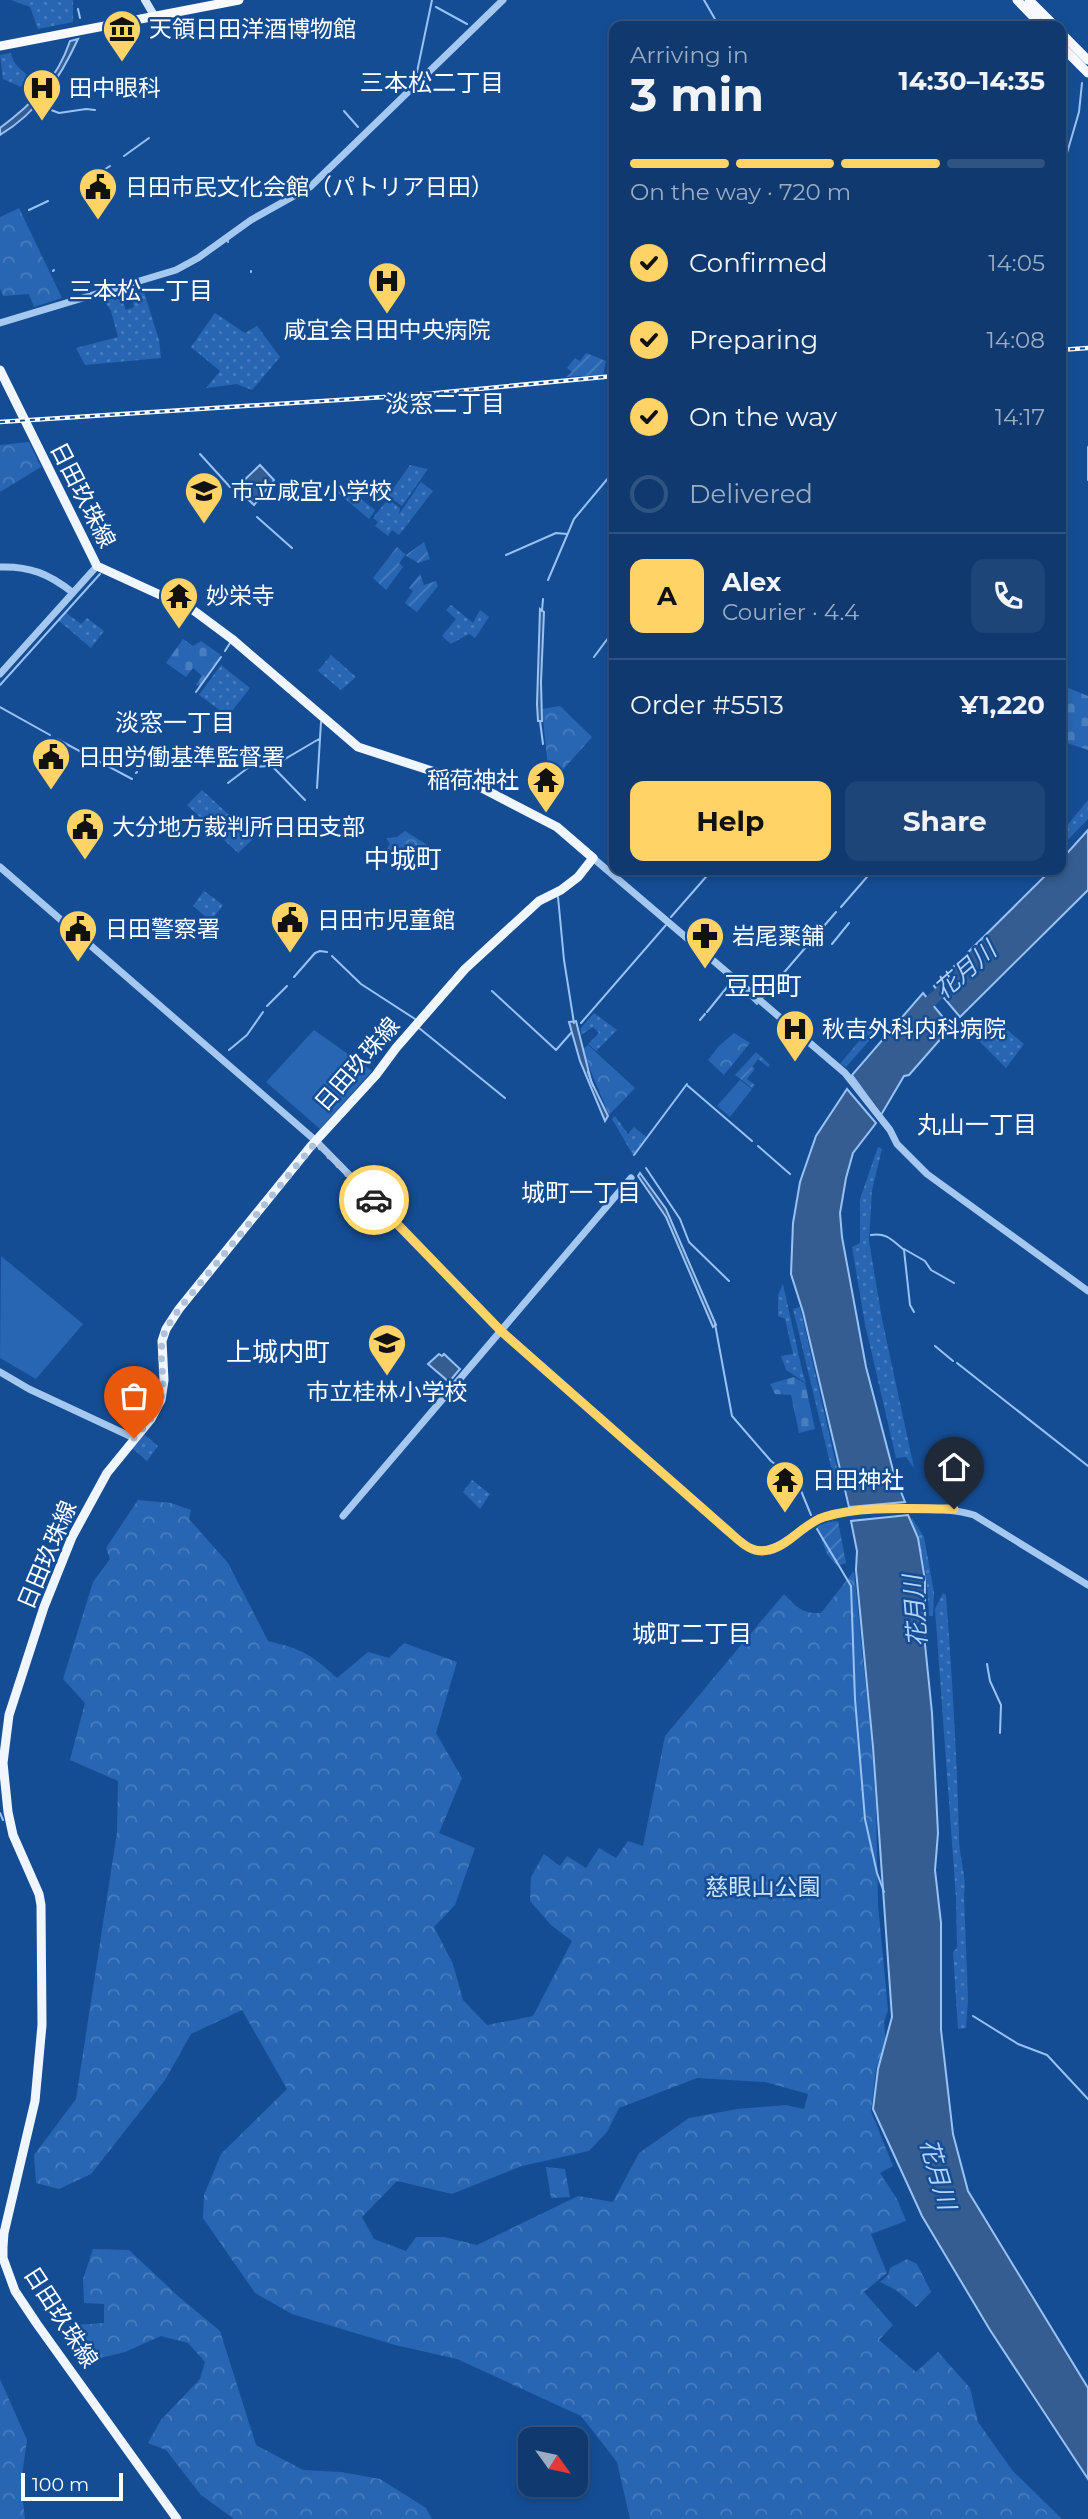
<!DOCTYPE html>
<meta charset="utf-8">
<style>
:root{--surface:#103a6f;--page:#1e4577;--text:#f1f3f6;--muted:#9cadc3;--line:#305482;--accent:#ffd366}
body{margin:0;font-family:Montserrat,"Noto Sans JP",sans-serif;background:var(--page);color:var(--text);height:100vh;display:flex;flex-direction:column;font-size:26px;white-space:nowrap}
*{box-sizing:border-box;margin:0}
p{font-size:23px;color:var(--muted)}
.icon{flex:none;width:38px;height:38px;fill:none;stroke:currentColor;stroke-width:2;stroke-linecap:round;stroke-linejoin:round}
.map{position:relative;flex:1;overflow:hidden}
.drawer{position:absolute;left:609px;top:21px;width:457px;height:854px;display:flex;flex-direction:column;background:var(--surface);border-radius:14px;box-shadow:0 4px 10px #0003,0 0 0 2px var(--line)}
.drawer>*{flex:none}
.needle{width:46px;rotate:123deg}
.fabs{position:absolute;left:518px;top:2427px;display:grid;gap:14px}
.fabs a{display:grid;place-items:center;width:70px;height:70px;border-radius:14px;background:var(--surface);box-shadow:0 4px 10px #0003,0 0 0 2px var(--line);font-size:35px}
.scale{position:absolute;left:21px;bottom:18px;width:102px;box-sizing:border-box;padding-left:7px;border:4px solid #fff;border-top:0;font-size:19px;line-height:24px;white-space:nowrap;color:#fff;-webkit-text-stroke:5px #154d94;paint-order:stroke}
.pin{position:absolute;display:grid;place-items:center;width:60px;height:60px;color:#fff;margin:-72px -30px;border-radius:50% 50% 50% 0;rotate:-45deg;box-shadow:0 0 7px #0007}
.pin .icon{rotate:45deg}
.courier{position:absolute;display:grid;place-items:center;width:70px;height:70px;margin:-35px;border:5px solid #ffd366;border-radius:50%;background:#fff;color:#222;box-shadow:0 2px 9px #0007}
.headline em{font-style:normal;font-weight:700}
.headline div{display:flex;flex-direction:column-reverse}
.headline{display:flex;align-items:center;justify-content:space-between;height:119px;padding:0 21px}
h1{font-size:46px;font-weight:700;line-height:52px}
.bar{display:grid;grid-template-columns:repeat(4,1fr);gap:10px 7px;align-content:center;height:84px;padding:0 21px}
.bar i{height:9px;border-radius:5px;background:var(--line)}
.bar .selected{background:var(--accent)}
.bar p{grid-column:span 4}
.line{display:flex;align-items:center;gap:18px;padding:0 21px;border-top:2px solid var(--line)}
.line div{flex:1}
.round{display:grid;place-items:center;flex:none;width:74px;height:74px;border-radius:14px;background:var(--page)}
ol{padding:0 21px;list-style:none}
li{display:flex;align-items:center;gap:21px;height:77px}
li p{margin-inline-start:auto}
li .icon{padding:7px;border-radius:50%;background:var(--accent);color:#111;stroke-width:4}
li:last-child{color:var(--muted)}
li i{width:38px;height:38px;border:4px solid var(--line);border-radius:50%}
.button{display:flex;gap:14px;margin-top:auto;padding:14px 21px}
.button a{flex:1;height:80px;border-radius:14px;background:var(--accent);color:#111;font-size:28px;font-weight:700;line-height:80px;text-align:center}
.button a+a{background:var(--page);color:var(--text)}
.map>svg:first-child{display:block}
.grass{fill:url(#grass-dots)}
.forest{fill:url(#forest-crowns);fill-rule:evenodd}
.cemetery{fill:url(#cemetery-stones)}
.garden{fill:url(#garden-furrows)}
.pitch{fill:#2866b3}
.water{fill:#355d91;stroke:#98c2f4;stroke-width:2}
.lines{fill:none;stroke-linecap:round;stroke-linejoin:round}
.stream{stroke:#98c2f4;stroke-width:2}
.river{stroke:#355d91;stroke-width:12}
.tertiary{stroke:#a5c8f1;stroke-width:7}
.secondary{stroke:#d4e5fc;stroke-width:8}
.primary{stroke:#f0f6ff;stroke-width:9}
.trunk{stroke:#f8faff;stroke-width:9}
.rail-casing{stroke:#fff;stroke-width:4.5}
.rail{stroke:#154d94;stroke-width:2;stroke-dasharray:5;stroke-linecap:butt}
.done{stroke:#adc1da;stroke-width:7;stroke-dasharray:0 12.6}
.route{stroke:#ffd366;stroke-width:9}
.labels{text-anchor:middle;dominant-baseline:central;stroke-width:5;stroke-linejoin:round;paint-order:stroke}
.poi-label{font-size:23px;fill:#fff;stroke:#154d94;text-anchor:start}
.street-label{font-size:23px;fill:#fff;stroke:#154d94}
.park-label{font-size:23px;fill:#cde2fc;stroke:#154d94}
.neighbourhood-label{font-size:24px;fill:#fff;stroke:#154d94}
.water-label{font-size:24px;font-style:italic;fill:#b2d2f8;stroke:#154d94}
.quarter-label{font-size:26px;fill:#fff;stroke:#154d94}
</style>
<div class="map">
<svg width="1088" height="2519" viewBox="0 0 1088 2519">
<defs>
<pattern id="grass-dots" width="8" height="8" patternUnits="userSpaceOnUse" patternTransform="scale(1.75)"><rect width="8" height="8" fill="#2866b3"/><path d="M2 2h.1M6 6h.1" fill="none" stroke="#487dbe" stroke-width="1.8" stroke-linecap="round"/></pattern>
<pattern id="forest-crowns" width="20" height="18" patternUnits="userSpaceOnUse" patternTransform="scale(1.75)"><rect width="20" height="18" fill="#2866b3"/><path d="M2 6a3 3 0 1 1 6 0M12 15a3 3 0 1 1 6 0" fill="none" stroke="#487dbe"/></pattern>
<pattern id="cemetery-stones" width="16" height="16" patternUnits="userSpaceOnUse" patternTransform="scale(1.75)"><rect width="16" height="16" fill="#2866b3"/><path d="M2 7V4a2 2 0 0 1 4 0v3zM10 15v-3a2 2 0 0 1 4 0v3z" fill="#487dbe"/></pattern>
<pattern id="garden-furrows" width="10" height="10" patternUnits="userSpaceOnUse" patternTransform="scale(1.75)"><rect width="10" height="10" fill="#2866b3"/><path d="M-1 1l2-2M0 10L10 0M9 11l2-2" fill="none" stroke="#487dbe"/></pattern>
</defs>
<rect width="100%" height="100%" fill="#154d94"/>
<!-- grass -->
<path class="grass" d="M11 0H73V22L38 29 30 7Z
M11 53C13 65 21 69 29 77L21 87 3 79 0 55Z
M143 289 159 340 161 358 85 365 76 348 118 337 111 311 104 300 120 295 126 310 134 307 130 291Z
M215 313 245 333 257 326 280 357 252 390 237 384 206 388 220 371 191 347Z
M410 465 428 469 402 506 388 496Z
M421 482 433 491 399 535 392 530 388 536 375 526 378 522 373 518 388 499 400 508 399 514Z
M342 484 375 510 369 519 337 492Z
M451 605 473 623 480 610 489 617 475 638 469 634 451 644 442 636 456 619 446 610Z
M65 612 81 624 87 618 104 631 91 648 58 620Z
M331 655 356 677 341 690 318 671Z
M221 665 250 688 228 716 199 695Z
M202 790 254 838 238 853 187 805Z
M1088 800V819L1065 843 1061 844V833Z
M204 891 223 905 211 921 193 906Z
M594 1013 617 1030 596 1051 588 1044 599 1033 593 1027 581 1035V1028Z
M992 1017 1024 1044 1006 1068 978 1040 988 1030 982 1024Z
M615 1116 628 1134 634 1127 646 1137 633 1155 612 1119Z
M878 1147 882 1149 872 1190 869 1241 882 1319 914 1468 906 1457 896 1458 865 1324 852 1247 860 1243V1199Z
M783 1284 802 1370 806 1383 786 1370 781 1356 793 1354 785 1319 778 1316V1295Z
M800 1307 842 1490 837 1492 793 1309Z
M144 1434 158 1446 147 1461 132 1448Z
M472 1480 490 1494 480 1509 463 1492Z
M912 1518 924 1537 934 1592 933 1616H929C928 1583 924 1550 911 1520Z
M943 1593 946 1595C952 1676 957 1756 959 1837 959 1857 967 1876 964 1895L968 2000 966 2028 958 2029 953 1952 957 1948 956 1898 935 1609Z"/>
<!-- forest -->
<path class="forest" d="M19 208 62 298 34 307 29 294 3 296 0 289V217Z
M29 442 41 467 0 492V445Z
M560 706 592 737 559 774 555 771 549 776 542 709Z
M405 831 427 845 407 870 386 850 390 844 386 838 397 837Z
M878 1018 884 1024 846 1067 840 1064Z
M734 1033 750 1043 724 1075 708 1060 719 1046Z
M588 1045 635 1088 609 1115 582 1050Z
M138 1500 171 1503 191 1510 189 1519 228 1563 268 1641C301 1649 311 1654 337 1678L368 1652 389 1658 404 1643 457 1662 436 1733 462 1778 439 1833 475 1848 455 1905 434 1927 453 1964 463 2000 487 2025 533 2016 572 1941 551 1925 530 1901 531 1877 544 1854 560 1866 567 1856 586 1868 599 1848 616 1858 628 1841 643 1846 665 1736 784 1594C797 1607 801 1614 821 1613L854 1571 872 1748 876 1807 878 1905 888 2010 884 2022 886 2044 876 2069 871 2111 893 2166 880 2173 897 2199 906 2221 871 2234 887 2273 864 2292 893 2325 879 2340 916 2372 938 2352 970 2388 978 2422 1012 2470 1062 2519H630L617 2462 581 2416 457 2359 395 2345 292 2314 255 2293 203 2218 204 2195 221 2154 287 2089 242 2010 191 2034 165 2080 91 2174 59 2189 36 2183 34 2155 76 2099 117 1832 118 1781 70 1760 85 1703 63 1679 93 1582 110 1559 106 1548ZM697 2078 765 2082 808 2094 804 2109 786 2105 737 2109 689 2118 639 2153 613 2202 578 2196 477 2245 444 2237H416L406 2251 374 2239 362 2217 397 2181 452 2194 522 2166 589 2151 607 2132 619 2108Z
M546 2167 565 2169 570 2197 551 2198Z
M93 2249 129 2250 178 2296 220 2331 256 2445 303 2470 341 2472 380 2479 426 2508 432 2519H234L201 2495 166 2450 148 2443 161 2420 200 2379 205 2362 188 2343 161 2336 125 2352 88 2361 74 2325 104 2323V2304L84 2303 83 2279Z
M907 2259 917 2264 931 2292 916 2307 896 2290 880 2282 888 2275 890 2268Z
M0 2379 27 2440 21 2482 25 2519H0Z"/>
<!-- cemetery -->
<path class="cemetery" d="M183 639 193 646 201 641 221 655 199 687 196 684 202 676 193 668 186 677 166 663Z
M1061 685 1088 696V750L1061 741Z
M794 1377 805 1383 815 1429 799 1433 791 1395 775 1394 770 1384Z"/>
<!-- garden -->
<path class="garden" d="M586 353 606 361 603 375 566 377 572 372 567 368 575 358 580 361Z
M424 542 430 559 418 563 405 555 399 563 403 567 386 590 373 578 397 547 406 555Z
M420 574 424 585 436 581 438 586 417 612 405 603 413 591 409 588Z
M756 1052 770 1065 768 1067 758 1059 752 1067 755 1069 747 1079 755 1085 752 1088 735 1075Z
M838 1521 846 1563 837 1566 827 1554 817 1527 828 1522Z"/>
<!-- pitch -->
<path class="pitch" d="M314 1030 372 1071 320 1129 266 1082Z
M740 1080 752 1089 730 1117 717 1106Z
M1 1256 83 1324 36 1379 0 1358Z"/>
<!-- water -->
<path class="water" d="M78 39C60 78 38 112 0 135V128C32 104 57 80 70 41Z
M260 465 274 480 254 505 236 488Z
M540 609 544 612 541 682 542 721H538L537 704Z
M1088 830V890L960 1017 934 986 1051 870H1060L1061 860Z
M923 993 951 1027 909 1075 904 1076 881 1115 852 1075Z
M576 1021 591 1081 608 1116 605 1121 580 1061 569 1022Z
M847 1089 876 1123 853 1153 846 1178 840 1213 842 1237 866 1367 894 1474 905 1502 849 1507 803 1312 791 1274 793 1223 800 1182 816 1136Z
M640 1173 666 1209 716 1325 713 1327 666 1217 638 1176Z
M439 1354 442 1356 444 1354 460 1369 449 1382 428 1364Z
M908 1515 918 1538 925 1580V1644L932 1713 938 1833 935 1870 941 1923V2030L953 2134 968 2191 1088 2388V2479L990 2330 922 2216 873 2109 878 2069 892 2017 873 1747 856 1570 857 1551 851 1521Z"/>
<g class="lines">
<!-- stream -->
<path class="stream" d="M704 0 719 26
M436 7 467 24
M78 9 80 18
M417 72 432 0
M38 105 59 113 86 109 95 110
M344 111 358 127
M124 156 149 138
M1060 165 1067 153 1079 112 1082 83
M88 180 110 166
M29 210 48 201
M228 242V241
M53 271 54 270
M251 272V271
M1088 447V480
M200 454 230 487
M257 517 292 548
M506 555 556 533 567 534
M548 580 574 519 614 471
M542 611 543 599
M225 651 230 643
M594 657 614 630
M0 685 100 574
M196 692 221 657
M0 707 50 735
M540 721 543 744
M57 739 132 779
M273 766 319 739
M136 773 137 772
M228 783 249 767 272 766 305 800
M317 788 321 722
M558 897 564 960 574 1023
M841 907 873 870
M671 917 712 870
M832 944 849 923
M332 956 361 984 415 1019
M294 977 315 953 320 951 327 952
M738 986 748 995
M492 991 556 1050 571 1033
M750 997 757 1004
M763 997 836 912
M267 1006 287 986
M707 1012 732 981 734 983
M700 1020 705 1014
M581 1023 666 925
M419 1028 505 1098
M229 1050 247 1035 263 1012
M588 1072 593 1086
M688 1086 752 1141
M758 1146 790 1174
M634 1155 687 1084
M646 1168 680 1219 689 1242 729 1281
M871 1235C886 1232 893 1241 904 1250L910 1305 914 1312
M904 1249 925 1261 931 1270 954 1283
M715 1324 732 1416 771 1461 797 1481 811 1515
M935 1346 953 1361
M957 1363 1088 1466
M817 1529 851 1586 855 1699 865 1819 877 1873 884 1892
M987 1664 990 1681 1001 1705 1000 1733
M0 1813 3 1820
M973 2016 1018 2044 1047 2055 1088 2099"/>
<!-- river -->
<path class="river" d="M917 1013 951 983"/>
<!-- tertiary -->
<path class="tertiary" d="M0 323 176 270 198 258 251 220 310 187 503 0
M0 567C30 566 49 574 72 592
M0 674 97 566
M593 858 845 1073 890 1130 897 1144 927 1174 1088 1291
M0 867 316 1141 501 1330 744 1545C776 1563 797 1525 825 1517 860 1506 939 1505 974 1515L1088 1585
M0 1372 29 1389 134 1438
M343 1516 631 1178"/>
<!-- secondary -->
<path class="secondary" d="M145 0 155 17"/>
<!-- primary -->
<path class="primary" d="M0 370 97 566 193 610 232 639 358 747 478 786 557 827 593 858 578 877 561 890 539 901 465 969 396 1048 376 1075 311 1146 179 1309 166 1329 162 1341 164 1380 161 1400 151 1419 107 1473 72 1537 44 1607 9 1715 3 1763 8 1812 13 1835 39 1894 41 1905 42 2025 35 2101 4 2233 3 2247V2258L15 2291 37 2324 177 2519"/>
<!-- trunk -->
<path class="trunk" d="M1017 0 1042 26
M1029 0 1055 26
M1060 32 1088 60
M1060 45 1088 73
M0 46 239 0"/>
<!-- rail casing -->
<g class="rail-casing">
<path id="rail" d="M1060 350 1088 348
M0 422 415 395 614 376"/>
</g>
<!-- rail -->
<use href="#rail" class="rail"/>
</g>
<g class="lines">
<!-- done -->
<path class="done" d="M134 1438C145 1426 157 1414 161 1398 166 1379 159 1362 162 1343 163 1331 172 1320 179 1309L316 1142 374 1200"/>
<!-- route -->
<path class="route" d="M374 1200 501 1331 727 1530C739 1540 751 1555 769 1550 790 1545 804 1523 824 1517 861 1505 915 1509 954 1509"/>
</g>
<!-- icons -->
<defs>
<g id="museum-pin" transform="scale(2.0125)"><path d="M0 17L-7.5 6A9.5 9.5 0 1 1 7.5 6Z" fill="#ffd366" stroke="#154d94"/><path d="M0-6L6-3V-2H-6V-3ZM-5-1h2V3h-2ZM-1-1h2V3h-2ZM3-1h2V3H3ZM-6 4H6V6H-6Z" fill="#111"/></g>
<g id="hospital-pin" transform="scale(2.0125)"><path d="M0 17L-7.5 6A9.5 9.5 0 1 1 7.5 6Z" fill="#ffd366" stroke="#154d94"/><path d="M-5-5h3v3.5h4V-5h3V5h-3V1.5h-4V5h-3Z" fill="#111"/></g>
<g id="civic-pin" transform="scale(2.0125)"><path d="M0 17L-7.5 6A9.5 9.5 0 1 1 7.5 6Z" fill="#ffd366" stroke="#154d94"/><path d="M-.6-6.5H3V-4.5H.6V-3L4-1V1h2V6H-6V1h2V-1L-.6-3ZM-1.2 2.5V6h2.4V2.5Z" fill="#111"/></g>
<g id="school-pin" transform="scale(2.0125)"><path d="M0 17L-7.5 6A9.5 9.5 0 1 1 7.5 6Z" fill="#ffd366" stroke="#154d94"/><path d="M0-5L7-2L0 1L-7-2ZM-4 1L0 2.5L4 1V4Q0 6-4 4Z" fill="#111"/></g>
<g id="temple-pin" transform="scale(2.0125)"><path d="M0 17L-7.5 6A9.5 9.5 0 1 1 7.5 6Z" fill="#ffd366" stroke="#154d94"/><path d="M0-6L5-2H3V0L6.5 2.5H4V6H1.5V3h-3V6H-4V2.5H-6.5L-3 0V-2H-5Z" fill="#111"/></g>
<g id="pharmacy-pin" transform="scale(2.0125)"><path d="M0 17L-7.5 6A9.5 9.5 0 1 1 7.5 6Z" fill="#ffd366" stroke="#154d94"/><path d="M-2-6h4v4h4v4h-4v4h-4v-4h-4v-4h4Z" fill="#111"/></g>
</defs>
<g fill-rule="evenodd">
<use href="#museum-pin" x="122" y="29"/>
<use href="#hospital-pin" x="42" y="88"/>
<use href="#civic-pin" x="98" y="187"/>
<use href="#hospital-pin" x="387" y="281"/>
<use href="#school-pin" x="204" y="491"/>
<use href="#temple-pin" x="179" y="596"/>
<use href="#civic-pin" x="51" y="757"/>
<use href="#temple-pin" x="546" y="780"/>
<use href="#civic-pin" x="85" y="827"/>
<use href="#civic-pin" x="290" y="920"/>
<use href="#civic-pin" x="78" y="929"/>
<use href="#pharmacy-pin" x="705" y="936"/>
<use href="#hospital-pin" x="795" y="1029"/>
<use href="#school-pin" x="387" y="1343"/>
<use href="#temple-pin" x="785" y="1480"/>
</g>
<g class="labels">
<!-- poi labels -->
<g class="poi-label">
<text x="149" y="29">天領日田洋酒博物館</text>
<text x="69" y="88">田中眼科</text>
<text x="125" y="187">日田市民文化会館（パトリア日田）</text>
<text x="387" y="330" text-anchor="middle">咸宜会日田中央病院</text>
<text x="231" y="491">市立咸宜小学校</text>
<text x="206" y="596">妙栄寺</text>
<text x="78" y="757">日田労働基準監督署</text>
<text x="519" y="780" text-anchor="end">稲荷神社</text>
<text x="112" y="827">大分地方裁判所日田支部</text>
<text x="317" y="920">日田市児童館</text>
<text x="105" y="929">日田警察署</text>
<text x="732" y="936">岩尾薬舗</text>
<text x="822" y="1029">秋吉外科内科病院</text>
<text x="387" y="1392" text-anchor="middle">市立桂林小学校</text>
<text x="812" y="1480">日田神社</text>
</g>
<!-- street labels -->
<g class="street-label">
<text transform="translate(83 495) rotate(63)">日田玖珠線</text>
<text transform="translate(357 1064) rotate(-49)">日田玖珠線</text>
<text transform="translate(47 1555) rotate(-67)">日田玖珠線</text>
<text transform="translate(61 2317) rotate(57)">日田玖珠線</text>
</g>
<!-- park labels -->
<g class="park-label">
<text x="763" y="1887">慈眼山公園</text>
</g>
<!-- neighbourhood labels -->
<g class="neighbourhood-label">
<text x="432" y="82">三本松二丁目</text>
<text x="141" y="290">三本松一丁目</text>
<text x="445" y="403">淡窓二丁目</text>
<text x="175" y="722">淡窓一丁目</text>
<text x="977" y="1124">丸山一丁目</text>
<text x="581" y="1192">城町一丁目</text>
<text x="692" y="1633">城町二丁目</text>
</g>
<!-- water labels -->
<g class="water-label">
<text transform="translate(965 970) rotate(-41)">花月川</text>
<text transform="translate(915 1611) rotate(-95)">花月川</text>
<text transform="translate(938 2174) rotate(74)">花月川</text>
</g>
<!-- quarter labels -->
<g class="quarter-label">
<text x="403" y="859">中城町</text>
<text x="763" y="986">豆田町</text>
<text x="278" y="1352">上城内町</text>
</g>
</g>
</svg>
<div class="fabs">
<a><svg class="needle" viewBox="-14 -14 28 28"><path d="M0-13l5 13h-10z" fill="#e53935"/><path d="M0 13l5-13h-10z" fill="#9cadc3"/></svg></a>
</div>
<div class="scale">100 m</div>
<div class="pin" style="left:134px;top:1438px;background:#ea580c"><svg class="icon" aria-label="bag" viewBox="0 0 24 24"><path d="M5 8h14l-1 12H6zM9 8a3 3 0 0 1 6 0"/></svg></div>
<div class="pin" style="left:954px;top:1509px;background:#1f2937"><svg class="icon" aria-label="home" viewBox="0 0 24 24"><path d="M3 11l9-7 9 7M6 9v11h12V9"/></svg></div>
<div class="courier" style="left:374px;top:1200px"><svg class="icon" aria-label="car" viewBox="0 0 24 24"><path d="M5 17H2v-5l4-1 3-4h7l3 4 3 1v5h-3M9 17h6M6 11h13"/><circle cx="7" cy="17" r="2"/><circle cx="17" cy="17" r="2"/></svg></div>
<section class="drawer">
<div class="headline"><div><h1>3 min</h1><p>Arriving in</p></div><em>14:30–14:35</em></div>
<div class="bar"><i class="selected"></i><i class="selected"></i><i class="selected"></i><i></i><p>On the way · 720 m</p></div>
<ol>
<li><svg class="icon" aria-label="check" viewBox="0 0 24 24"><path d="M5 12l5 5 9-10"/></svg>Confirmed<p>14:05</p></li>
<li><svg class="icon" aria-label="check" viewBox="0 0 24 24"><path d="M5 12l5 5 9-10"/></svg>Preparing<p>14:08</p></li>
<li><svg class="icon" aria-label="check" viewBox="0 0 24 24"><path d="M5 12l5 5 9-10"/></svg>On the way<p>14:17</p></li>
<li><i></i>Delivered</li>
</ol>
<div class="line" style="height:126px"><b class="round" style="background:var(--accent);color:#111">A</b><div><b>Alex</b><p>Courier · 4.4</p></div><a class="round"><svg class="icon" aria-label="phone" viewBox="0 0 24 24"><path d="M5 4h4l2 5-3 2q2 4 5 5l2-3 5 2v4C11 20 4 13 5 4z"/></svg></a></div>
<div class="line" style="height:91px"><div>Order #5513</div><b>¥1,220</b></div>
<div class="button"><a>Help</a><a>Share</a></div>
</section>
</div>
